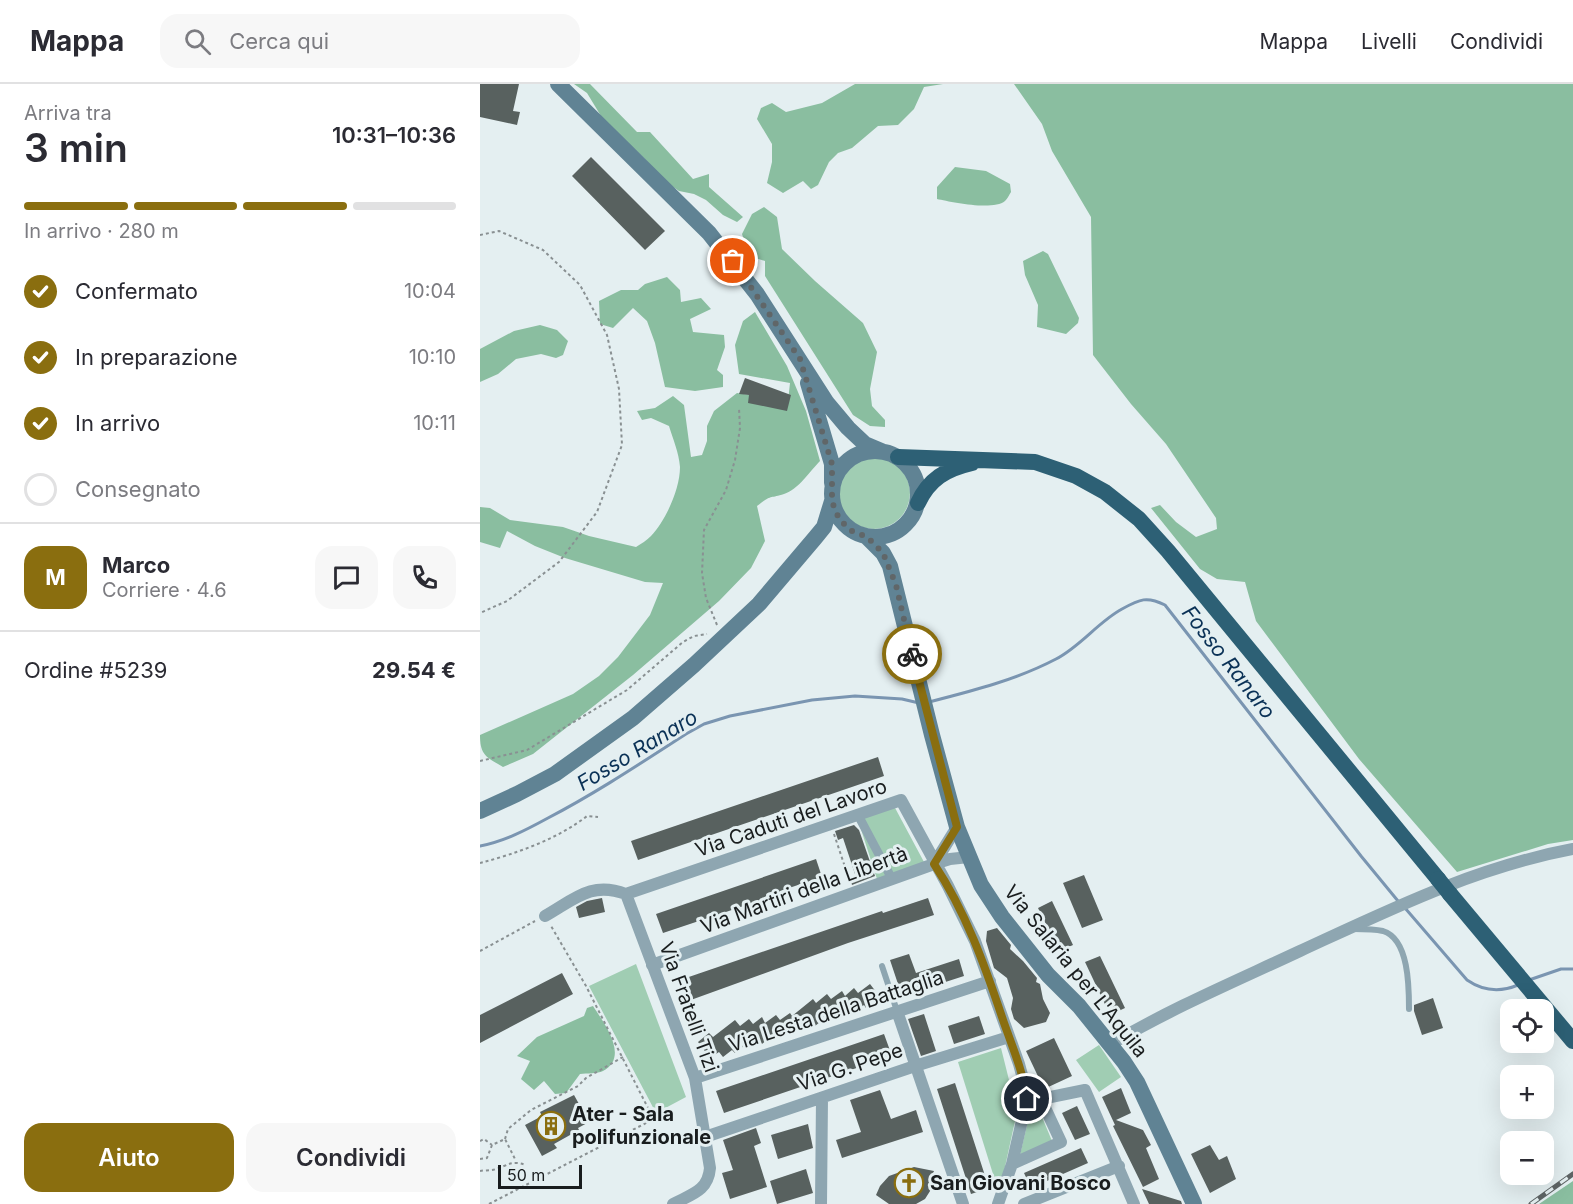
<!DOCTYPE html>
<html lang="it">
<meta charset="utf-8">
<style>
:root{--surface:#fff;--page:#f7f7f7;--text:#2b2b33;--muted:#7c7c81;--line:#e1e1e2;--accent:#8a6e0f}
body{margin:0;font-family:Inter,sans-serif;background:var(--page);color:var(--text);height:100vh;display:flex;flex-direction:column;font-size:22px;white-space:nowrap}
*{box-sizing:border-box;margin:0}
p{font-size:20px;color:var(--muted)}
.icon{flex:none;width:33px;height:33px;fill:none;stroke:currentColor;stroke-width:2;stroke-linecap:round;stroke-linejoin:round}
.map{position:relative;flex:1;overflow:hidden}
.panel{display:flex;flex-direction:column;background:var(--surface);width:480px}
.panel>*{flex:none}
.tools{position:absolute;left:1020px;top:915px;display:grid;gap:12px}
.tools a{display:grid;place-items:center;width:54px;height:54px;border-radius:12px;background:var(--surface);box-shadow:0 6px 24px #0002;font-size:30px}
.scale{position:absolute;left:18px;bottom:15px;width:84px;box-sizing:border-box;padding-left:6px;border:3px solid #191d1e;border-top:0;font-size:16px;line-height:21px;white-space:nowrap;color:#191d1e;-webkit-text-stroke:4px #e4eff1;paint-order:stroke}
.pin{position:absolute;display:grid;place-items:center;width:51px;height:51px;color:#fff;margin:-26px;border:3px solid #fff;border-radius:50%;box-shadow:0 2px 6px #0007}
.courier{position:absolute;display:grid;place-items:center;width:60px;height:60px;margin:-30px;border:4px solid #8a6e0f;border-radius:50%;background:#fff;color:#222;box-shadow:0 2px 8px #0007}
.head em{font-style:normal;font-weight:600}
.head div{display:flex;flex-direction:column-reverse}
.head{display:flex;align-items:center;justify-content:space-between;height:102px;padding:0 24px}
h1{font-size:39px;font-weight:600;line-height:45px}
.bar{display:grid;grid-template-columns:repeat(4,1fr);gap:9px 6px;align-content:center;height:72px;padding:0 24px}
.bar i{height:8px;border-radius:4px;background:var(--line)}
.bar .active{background:var(--accent)}
.bar p{grid-column:span 4}
.line{display:flex;align-items:center;gap:15px;padding:0 24px;border-top:2px solid var(--line)}
.line div{flex:1}
.round{display:grid;place-items:center;flex:none;width:63px;height:63px;border-radius:18px;background:var(--page)}
ol{padding:0 24px;list-style:none}
li{display:flex;align-items:center;gap:18px;height:66px}
li p{margin-inline-start:auto}
li .icon{padding:6px;border-radius:50%;background:var(--accent);color:#fff;stroke-width:4}
li:last-child{color:var(--muted)}
li i{width:33px;height:33px;border:3px solid var(--line);border-radius:50%}
.button{display:flex;gap:12px;margin-top:auto;padding:12px 24px}
.button a{flex:1;height:69px;border-radius:18px;background:var(--accent);color:#fff;font-size:24px;font-weight:600;line-height:69px;text-align:center}
.button a+a{background:var(--page);color:var(--text)}
header{display:flex;align-items:center;gap:36px;box-sizing:border-box;height:84px;padding:0 30px;background:var(--surface);border-bottom:2px solid var(--line)}
header strong{font-size:28px}
nav{display:flex;gap:33px;margin-inline-start:auto;font-size:21px}
.search{width:420px;height:54px;background:var(--page);display:flex;align-items:center;gap:15px;box-sizing:border-box;padding:0 21px;border-radius:18px;color:var(--muted);font-size:22px}
main{display:flex;flex:1;min-height:0}
.map>svg:first-child{display:block}
.green{fill:#a0cdb3}
.forest{fill:#8abea0}
.lines{fill:none;stroke-linecap:round;stroke-linejoin:round}
.stream{stroke:#7a95b1;stroke-width:3}
.building{fill:#58615f}
.path{stroke:#899092;stroke-width:2;stroke-dasharray:3 3;stroke-linecap:butt}
.service{stroke:#8ea6b1;stroke-width:6}
.pedestrian{stroke:#8ea6b1;stroke-width:9}
.minor{stroke:#8ea6b1;stroke-width:12}
.secondary{stroke:#608394;stroke-width:16}
.trunk{stroke:#2d6075;stroke-width:16}
.rail-casing{stroke:#5e6465;stroke-width:5}
.rail{stroke:#e4eff1;stroke-width:3;stroke-dasharray:9;stroke-linecap:butt}
.trunk-bridge{stroke:#2d6075;stroke-width:16}
.done{stroke:#606668;stroke-width:6;stroke-dasharray:0 10.8}
.route{stroke:#8a6e0f;stroke-width:8}
.labels{text-anchor:middle;dominant-baseline:central;stroke-width:6;stroke-linejoin:round;paint-order:stroke}
.street-label{font-size:20px;fill:#191d1e;stroke:#e4eff1}
.poi-label{font-size:20px;font-weight:bold;fill:#191d1e;stroke:#e4eff1;text-anchor:start}
.water-label{font-size:21px;font-style:italic;fill:#0a3156;stroke:#e4eff1}
</style>
<header>
<strong>Mappa</strong>
<div class="search"><svg class="icon" aria-label="search" viewBox="0 0 24 24"><circle cx="10" cy="10" r="6"/><path d="M15 15l6 6"/></svg>Cerca qui</div>
<nav><a>Mappa</a><a>Livelli</a><a>Condividi</a></nav>
</header>
<main>
<section class="panel">
<div class="head"><div><h1>3 min</h1><p>Arriva tra</p></div><em>10:31–10:36</em></div>
<div class="bar"><i class="active"></i><i class="active"></i><i class="active"></i><i></i><p>In arrivo · 280 m</p></div>
<ol>
<li><svg class="icon" aria-label="check" viewBox="0 0 24 24"><path d="M5 12l5 5 9-10"/></svg>Confermato<p>10:04</p></li>
<li><svg class="icon" aria-label="check" viewBox="0 0 24 24"><path d="M5 12l5 5 9-10"/></svg>In preparazione<p>10:10</p></li>
<li><svg class="icon" aria-label="check" viewBox="0 0 24 24"><path d="M5 12l5 5 9-10"/></svg>In arrivo<p>10:11</p></li>
<li><i></i>Consegnato</li>
</ol>
<div class="line" style="height:108px"><b class="round" style="background:var(--accent);color:#fff">M</b><div><b>Marco</b><p>Corriere · 4.6</p></div><a class="round"><svg class="icon" aria-label="chat" viewBox="0 0 24 24"><path d="M4 5h16v11H9l-5 4z"/></svg></a><a class="round"><svg class="icon" aria-label="phone" viewBox="0 0 24 24"><path d="M5 4h4l2 5-3 2q2 4 5 5l2-3 5 2v4C11 20 4 13 5 4z"/></svg></a></div>
<div class="line" style="height:78px"><div>Ordine #5239</div><b>29.54 €</b></div>
<div class="button"><a>Aiuto</a><a>Condividi</a></div>
</section>
<div class="map">
<svg width="1093" height="1120" viewBox="0 0 1093 1120">
<rect width="100%" height="100%" fill="#e4eff1"/>
<!-- green -->
<path class="green" d="M358 409a36 36 0 1 1 72 0a36 36 0 1 1-72 0Z
M414 722 444 778 397 795 378 736Z
M156 880 206 1013 176 1029 109 902Z
M619 961 641 993 619 1008 596 976Z
M521 964 537 1028 521 1101 518 1106 478 978Z
M557 1021 572 1057 540 1071 551 1024Z"/>
<!-- forest -->
<path class="forest" d="M94 0H110L157 48H170L213 95 229 90V103L263 133 257 138 243 131 226 116 214 110 199 107 182 95 164 74 124 37 107 9Z
M375 0H463L444 3 434 25 418 41 398 42 372 64 358 69 349 78 338 101 331 105 323 97 303 109 287 99 292 78V60L277 35 281 24 292 19 306 28 342 19Z
M534 0H1093V756L1068 760 977 788 879 675 776 537 765 498 737 495 720 485 671 424 680 421 696 438 716 453 737 445 736 434 686 360 651 320 613 271 611 133 572 67 562 40Z
M475 83 506 87 530 100 531 108C529 111 528 114 525 117 513 127 471 118 457 115V103Z
M284 123 297 133 302 165 335 197 383 239 397 268 390 305 392 322 405 336V343L390 342 373 331 285 192V177L269 172 262 150 272 130Z
M563 167 568 170 599 234 598 239 586 250 557 243 558 221 545 191 543 177Z
M187 193 200 206 201 218 221 214 231 225 210 235 213 248 244 251 245 263 237 286 243 291V303L215 307 185 303 175 259 167 237 153 224 133 244 120 240 119 217 141 206H158L165 200Z
M275 228 307 282 326 327 340 377C330 387 318 406 304 410 289 415 292 410 277 422L285 457 271 484 239 517 153 591 53 670 23 683C6 673 0 671 0 651L93 610 119 592 138 573 170 531 183 499 165 498 85 474 55 462 27 447 20 464 0 458V423L10 424 30 436 83 443 109 452 156 463C161 460 167 456 171 452 186 436 200 405 200 383 199 369 193 355 189 342L171 334 162 336 157 327 175 324 193 312 204 321 211 373 222 371 227 357V342L234 327 257 309 308 317 310 299 259 290 255 261 263 237Z
M60 241 77 246 88 257 83 271 76 274 61 270 36 275 18 290 0 298V265L34 247Z
M113 922C124 939 150 973 123 987 117 990 107 989 100 990L86 1009 75 1010 64 997 54 1006 41 995 50 977 37 972 57 953 104 932 107 924Z
M1093 1097V1120H1059Z"/>
<g class="lines">
<!-- stream -->
<path class="stream" d="M449 618C492 607 536 596 576 575 601 562 618 538 642 525 660 515 667 512 685 521L881 772 918 817
M0 762C25 757 46 746 68 734 116 709 161 679 206 650L224 640 250 632 332 616 375 612 422 615 439 619
M925 824 987 896C1003 907 1019 909 1038 901
M1049 896 1081 885H1093"/>
</g>
<!-- building -->
<path class="building" d="M0 0H39L33 27 40 28 37 41 0 33Z
M111 73 185 147 165 166 92 92Z
M265 294 311 311 307 327 268 319 269 311 259 310Z
M398 673 404 692 158 776 151 757Z
M374 741 379 746 395 792 372 801 370 794 376 793 363 754 358 756 355 747Z
M336 775 342 793 300 807V810L183 849 176 830Z
M604 791 623 836 602 844 583 799Z
M122 814 125 828 99 834 96 823 107 817Z
M448 814 454 831 368 859 208 917 200 896 402 827 403 829Z
M572 817 593 861 579 867 558 824Z
M517 844 531 861 530 865 543 877 557 894 556 898 560 900 563 915 570 929 566 938 544 944 534 935 531 925 533 914 527 894 514 884 506 857 507 847Z
M429 870 436 889 479 875 484 892 422 912 410 876Z
M620 872 645 924 630 931 605 878Z
M82 889 93 910 0 959V931Z
M390 900 400 913 386 924 384 921 374 928 371 925 361 933 358 929 348 937 345 934 335 942 333 938 322 946 320 943 309 951 306 947 295 955 293 951 282 960 279 956 268 965 265 961 255 969 252 966 243 973 239 968 230 974 218 958 229 949 233 953 255 936 260 942 269 935 273 940 282 933 285 939 296 931 300 936 310 929 312 932 333 915 336 919 347 910 351 915 362 907 365 912 374 904 378 909Z
M953 914 963 944 942 951 934 927V921Z
M444 930 456 967 441 972 428 935Z
M499 932 505 950 474 960 468 942Z
M404 950 412 972 244 1029 236 1007Z
M574 954 592 992 564 1005 546 967Z
M475 999 509 1104 491 1110 457 1005Z
M641 1004 651 1029 636 1036 663 1046 671 1061 666 1064 679 1095 663 1103 633 1042 635 1041 622 1013Z
M400 1006 411 1035 436 1026 443 1048 362 1074 356 1056 381 1048 370 1016Z
M94 1011 109 1038 98 1044 99 1046 74 1060 77 1064 62 1072 45 1041 62 1032 60 1028Z
M597 1022 610 1050 595 1056 582 1029Z
M328 1040 333 1064 298 1075 291 1051Z
M276 1044 281 1059 274 1062 287 1103 250 1115 242 1089 253 1086 243 1056Z
M730 1061 739 1076 747 1072 756 1095 730 1109 711 1070Z
M601 1064 608 1079 551 1104 544 1089Z
M434 1083 454 1087 451 1095 457 1096 445 1115 436 1120H409L396 1111 400 1102 409 1092Z
M326 1085 333 1109 297 1120 290 1097Z
M662 1105 701 1117 702 1120H669Z"/>
<g class="lines">
<!-- path -->
<path class="path" d="M0 151 19 147 63 166 100 201 127 251 139 305 142 361 117 428 79 478 27 517 0 529
M237 541 226 514 222 489 224 446 246 406 255 376 260 344 259 324
M0 677 47 666 147 606 203 558 214 552 227 550
M354 750 370 798
M0 779C35 770 78 755 107 732L118 733
M0 867 55 837
M25 1055 28 1045 51 1026 98 1002 106 994 143 973
M0 1057 4 1055 12 1061
M0 1075 7 1074 12 1061 25 1055 36 1077
M0 1087C5 1086 11 1087 16 1085 29 1081 31 1076 46 1081
M9 1120 168 1038 170 1028 106 902 71 842"/>
<!-- service -->
<path class="service" d="M874 845C883 845 894 845 903 847 929 855 929 903 929 925
M402 882 417 927"/>
<!-- pedestrian -->
<path class="pedestrian" d="M378 731 412 795"/>
<!-- minor -->
<path class="minor" d="M477 743 454 780 470 775 489 773
M146 810 421 716 468 802 495 857 539 980 545 1002 547 1015 532 1080 518 1120
M65 832C95 815 111 797 146 810L215 994 230 1084C228 1107 212 1110 193 1120
M172 881 454 780
M417 927 483 1120
M631 960C692 924 756 897 820 867 909 826 996 783 1093 765
M215 994 510 897
M547 1015H561L605 1006 654 1120
M225 1053 435 982 529 953
M532 1080 581 1058 561 1015
M341 1120 342 1014
M544 1120 639 1082"/>
<!-- secondary -->
<path class="secondary" d="M78 0 229 149 277 210 347 319 368 344 385 360 404 368
M328 299 352 380V399
M352 410a43 43 0 1 1 86 0a43 43 0 1 1-86 0Z
M387 453 403 469 410 482 452 651 477 743 501 801 522 833 568 891 599 922 644 978 657 998 714 1120
M0 727 37 710 75 690 153 634 214 581 279 520 335 454 344 443 352 417"/>
<!-- trunk -->
<path class="trunk" d="M418 373 555 378 596 392 625 408 659 435 688 467 958 795
M438 419C449 395 466 385 492 379
M970 810 1093 957"/>
<!-- rail casing -->
<g class="rail-casing">
<path id="rail" d="M1051 1120 1093 1090"/>
</g>
<!-- rail -->
<use href="#rail" class="rail"/>
<!-- trunk-bridge -->
<path class="trunk-bridge" d="M958 795 970 810"/>
</g>
<g class="lines">
<!-- done -->
<path class="done" d="M253 177 320 275 352 380V417L356 429 363 439 372 447 387 453 403 469 416 501 432 570"/>
<!-- route -->
<path class="route" d="M432 570 477 743 454 780C486 828 505 882 523 936 532 962 543 987 547 1015"/>
</g>
<!-- icons -->
<defs>
<g id="building-ring" transform="scale(1.5)"><circle r="9.5" fill="#e4eff1" stroke="#8a6e0f" stroke-width="1.5"/><path d="M-4-6H4V6H1V3H-1V6H-4ZM-2.5-4.3h1.7v1.8h-1.7ZM.8-4.3h1.7v1.8H.8ZM-2.5-1h1.7V.8h-1.7ZM.8-1h1.7V.8H.8Z" fill="#8a6e0f"/></g>
<g id="church-ring" transform="scale(1.5)"><circle r="9.5" fill="#e4eff1" stroke="#8a6e0f" stroke-width="1.5"/><path d="M-1.2-6h2.4v3.5h3.3v2.4h-3.3V6h-2.4V-.1h-3.3v-2.4h3.3Z" fill="#8a6e0f"/></g>
</defs>
<g fill-rule="evenodd">
<use href="#building-ring" x="71" y="1042"/>
<use href="#church-ring" x="429" y="1099"/>
</g>
<g class="labels">
<!-- street labels -->
<g class="street-label">
<text transform="translate(311 734) rotate(-19)">Via Caduti del Lavoro</text>
<text transform="translate(324 806) rotate(-20)">Via Martiri della Libertà</text>
<text transform="translate(596 887) rotate(51)">Via Salaria per L'Aquila</text>
<text transform="translate(209 923) rotate(70)">Via Fratelli Tizi</text>
<text transform="translate(356 927) rotate(-18)">Via Lesta della Battaglia</text>
<text transform="translate(370 983) rotate(-19)">Via G. Pepe</text>
</g>
<!-- poi labels -->
<g class="poi-label">
<text x="92" y="1030">Ater - Sala<tspan x="92" dy="23">polifunzionale</tspan></text>
<text x="450" y="1099">San Giovani Bosco</text>
</g>
<!-- water labels -->
<g class="water-label">
<text transform="translate(749 578) rotate(52)">Fosso Ranaro</text>
<text transform="translate(157 666) rotate(-31)">Fosso Ranaro</text>
</g>
</g>
</svg>
<div class="tools">
<a><svg class="icon" aria-label="locate" viewBox="0 0 24 24"><circle cx="12" cy="12" r="6"/><path d="M12 2v4M12 18v4M2 12h4M18 12h4"/></svg></a>
<a>+</a>
<a>−</a>
</div>
<div class="scale">50 m</div>
<div class="pin" style="left:253px;top:177px;background:#ea580c"><svg class="icon" aria-label="bag" viewBox="0 0 24 24"><path d="M5 8h14l-1 12H6zM9 8a3 3 0 0 1 6 0"/></svg></div>
<div class="pin" style="left:547px;top:1015px;background:#1f2937"><svg class="icon" aria-label="home" viewBox="0 0 24 24"><path d="M3 11l9-7 9 7M6 9v11h12V9"/></svg></div>
<div class="courier" style="left:432px;top:570px"><svg class="icon" aria-label="bike" viewBox="0 0 24 24"><circle cx="6" cy="16" r="4"/><circle cx="18" cy="16" r="4"/><path d="M6 16l4-8h5l3 8M10 8l3 8H6M13 5h3"/></svg></div>
</div>
</main>
